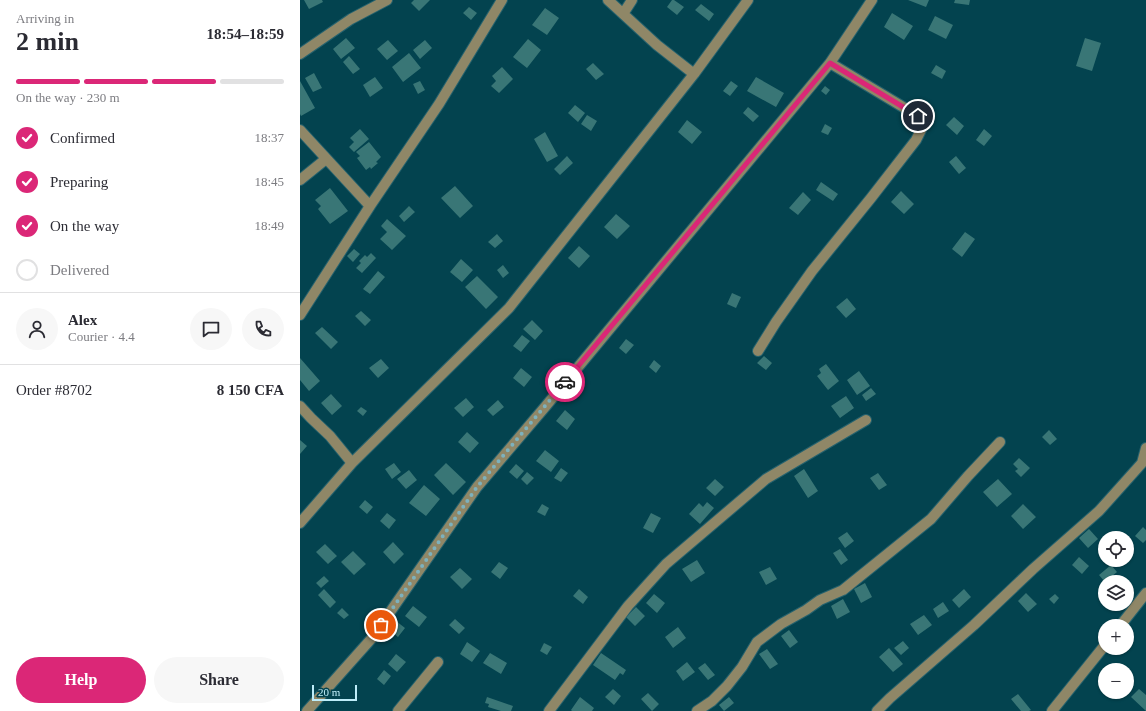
<!DOCTYPE html>
<meta charset="utf-8">
<style>
:root{--surface:#fff;--page:#f7f7f7;--text:#2b2b33;--muted:#7c7c81;--line:#e1e1e2;--accent:#db2777}
body{margin:0;font-family:Georgia,serif;background:var(--page);color:var(--text);height:100vh;display:flex;flex-direction:column;font-size:15px;white-space:nowrap}
*{box-sizing:border-box;margin:0}
p{font-size:13px;color:var(--muted)}
.icon{flex:none;width:22px;height:22px;fill:none;stroke:currentColor;stroke-width:2;stroke-linecap:round;stroke-linejoin:round}
.map{position:relative;flex:1;overflow:hidden}
.details{display:flex;flex-direction:column;background:var(--surface);width:300px}
.details>*{flex:none}
.buttons{position:absolute;left:798px;top:531px;display:grid;gap:8px}
.buttons a{display:grid;place-items:center;width:36px;height:36px;border-radius:50%;background:var(--surface);box-shadow:0 1px 3px #0004;font-size:20px}
.scale{position:absolute;left:12px;bottom:10px;width:45px;box-sizing:border-box;padding-left:4px;border:2px solid #beedf9;border-top:0;font-size:11px;line-height:14px;white-space:nowrap;color:#beedf9;-webkit-text-stroke:3px #03434f;paint-order:stroke}
.pin{position:absolute;display:grid;place-items:center;width:34px;height:34px;color:#fff;margin:-17px;border:2px solid #fff;border-radius:50%;box-shadow:0 1px 4px #0007}
.courier{position:absolute;display:grid;place-items:center;width:40px;height:40px;margin:-20px;border:3px solid #db2777;border-radius:50%;background:#fff;color:#222;box-shadow:0 1px 5px #0007}
.head em{font-style:normal;font-weight:700}
.head div{display:flex;flex-direction:column-reverse}
.head{display:flex;align-items:center;justify-content:space-between;height:68px;padding:0 16px}
h1{font-size:26px;font-weight:700;line-height:30px}
.bar{display:grid;grid-template-columns:repeat(4,1fr);gap:6px 4px;align-content:center;height:48px;padding:0 16px}
.bar i{height:5px;border-radius:3px;background:var(--line)}
.bar .on{background:var(--accent)}
.bar p{grid-column:span 4}
.line{display:flex;align-items:center;gap:10px;padding:0 16px;border-top:1px solid var(--line)}
.line div{flex:1}
.round{display:grid;place-items:center;flex:none;width:42px;height:42px;border-radius:21px;background:var(--page)}
ol{padding:0 16px;list-style:none}
li{display:flex;align-items:center;gap:12px;height:44px}
li p{margin-inline-start:auto}
li .icon{padding:4px;border-radius:50%;background:var(--accent);color:#fff;stroke-width:4}
li:last-child{color:var(--muted)}
li i{width:22px;height:22px;border:2px solid var(--line);border-radius:50%}
.cta{display:flex;gap:8px;margin-top:auto;padding:8px 16px}
.cta a{flex:1;height:46px;border-radius:24px;background:var(--accent);color:#fff;font-size:16px;font-weight:700;line-height:46px;text-align:center}
.cta a+a{background:var(--page);color:var(--text)}
main{display:flex;flex:1;min-height:0}
.map>svg:first-child{display:block}
.building{fill:#397676}
.lines{fill:none;stroke-linecap:round;stroke-linejoin:round}
.minor-casing{stroke:#25626e;stroke-width:12}
.minor{stroke:#8f8767;stroke-width:10}
.done{stroke:#7db2be;stroke-width:4;stroke-dasharray:0 7.2}
.route{stroke:#db2777;stroke-width:5}
</style>
<main>
<section class="details">
<div class="head"><div><h1>2 min</h1><p>Arriving in</p></div><em>18:54–18:59</em></div>
<div class="bar"><i class="on"></i><i class="on"></i><i class="on"></i><i></i><p>On the way · 230 m</p></div>
<ol>
<li><svg class="icon" aria-label="check" viewBox="0 0 24 24"><path d="M5 12l5 5 9-10"/></svg>Confirmed<p>18:37</p></li>
<li><svg class="icon" aria-label="check" viewBox="0 0 24 24"><path d="M5 12l5 5 9-10"/></svg>Preparing<p>18:45</p></li>
<li><svg class="icon" aria-label="check" viewBox="0 0 24 24"><path d="M5 12l5 5 9-10"/></svg>On the way<p>18:49</p></li>
<li><i></i>Delivered</li>
</ol>
<div class="line" style="height:72px"><a class="round"><svg class="icon" aria-label="person" viewBox="0 0 24 24"><circle cx="12" cy="8" r="4"/><path d="M4 21q1-7 8-7t8 7"/></svg></a><div><b>Alex</b><p>Courier · 4.4</p></div><a class="round"><svg class="icon" aria-label="chat" viewBox="0 0 24 24"><path d="M4 5h16v11H9l-5 4z"/></svg></a><a class="round"><svg class="icon" aria-label="phone" viewBox="0 0 24 24"><path d="M5 4h4l2 5-3 2q2 4 5 5l2-3 5 2v4C11 20 4 13 5 4z"/></svg></a></div>
<div class="line" style="height:52px"><div>Order #8702</div><b>8 150 CFA</b></div>
<div class="cta"><a>Help</a><a>Share</a></div>
</section>
<div class="map">
<svg width="846" height="711" viewBox="0 0 846 711">
<rect width="100%" height="100%" fill="#03434f"/>
<!-- building -->
<path class="building" d="M4 0H22L23 2 9 9Z
M114 0H130L119 11 111 3Z
M372 0H374L384 7 377 15 367 7Z
M608 0H629L626 7Z
M655 0H670L669 5 654 3Z
M401 4 414 14 409 21 395 10Z
M169 7 177 13 171 20 163 13Z
M245 8 259 18 247 35 232 25Z
M592 13 613 26 604 40 584 27Z
M635 16 653 25 646 39 628 30Z
M46 38 55 48 41 59 33 49Z
M785 38 801 43 792 71 776 66Z
M228 39 241 50 227 68 213 57Z
M88 40 98 51 87 60 77 49Z
M125 40 132 48 120 59 113 50Z
M109 53 121 68 103 82 92 67Z
M49 56 60 69 53 74 43 62Z
M293 63 304 74 296 80 286 69Z
M636 65 646 71 642 79 631 73Z
M202 67 213 79 199 93 191 86 196 81 192 76Z
M14 73 22 88 13 92 5 78Z
M75 77 83 88 70 97 63 85Z
M456 77 484 93 476 107 447 91Z
M0 81 15 108 1 116 0 114Z
M120 81 125 90 118 94 113 84Z
M431 81 438 86 430 96 423 91Z
M525 86 530 90 526 95 521 91Z
M275 105 285 113 278 122 268 113Z
M448 107 459 116 453 122 443 113Z
M287 115 297 121 291 131 281 124Z
M654 117 664 126 657 135 646 125Z
M387 120 402 132 392 144 378 132Z
M525 124 532 128 528 135 521 132Z
M60 129 69 139 54 152 49 147 54 142 50 138Z
M684 129 692 136 684 146 676 140Z
M245 132 258 156 247 162 234 139Z
M69 142 81 157 76 162 78 163 71 169 70 167 66 170 57 158 60 156 56 152Z
M267 156 273 163 260 175 254 169Z
M656 156 666 168 659 174 649 162Z
M521 182 538 194 533 201 516 190Z
M155 186 173 206 160 218 141 198Z
M30 188 48 211 30 224 18 209 21 206 15 200Z
M601 191 614 204 604 214 591 202Z
M503 192 511 200 498 215 489 208Z
M109 206 115 212 104 222 99 216Z
M316 214 330 226 317 239 304 227Z
M87 219 106 236 92 250 80 239 87 232 81 226Z
M665 232 675 239 662 257 652 249Z
M197 234 203 241 195 248 188 242Z
M279 246 290 256 279 268 268 258Z
M54 249 60 254 53 262 47 256Z
M71 253 76 258 62 273 56 268 61 263 59 261 65 255 67 257Z
M161 259 173 270 162 282 150 272Z
M203 265 209 273 203 278 197 270Z
M78 271 85 277 70 294 63 289Z
M177 276 198 297 186 309 165 287Z
M432 293 441 297 436 308 427 304Z
M547 298 556 309 546 318 536 307Z
M61 311 71 320 65 326 55 316Z
M232 320 243 331 235 340 223 329Z
M22 327 38 342 31 349 15 333Z
M222 335 230 341 221 352 213 346Z
M326 339 334 345 326 354 319 348Z
M464 356 472 363 466 370 457 363Z
M0 358 20 381 9 391 0 380Z
M81 359 89 368 78 378 69 368Z
M354 360 361 366 356 373 349 367Z
M526 364 539 381 528 390 517 376 521 373 519 369Z
M221 368 232 377 224 387 213 378Z
M559 371 570 386 557 395 547 380Z
M571 388 576 394 566 401 562 395Z
M31 394 42 406 32 415 21 403Z
M546 396 554 408 540 418 531 406Z
M166 398 174 407 163 417 154 408Z
M198 400 204 407 193 416 187 410Z
M61 407 67 411 63 416 57 411Z
M265 410 275 419 267 430 256 421Z
M749 430 757 439 750 445 742 437Z
M167 432 179 443 170 453 158 442Z
M0 440 7 446 0 454Z
M245 450 259 461 251 472 236 461Z
M719 458 730 468 721 477 715 471 718 469 713 464Z
M94 463 101 472 92 479 85 469Z
M146 463 166 482 153 495 134 475Z
M216 464 224 471 217 479 209 472Z
M261 468 268 473 261 482 254 478Z
M504 469 518 491 508 498 494 476Z
M109 470 117 480 106 489 97 479Z
M227 472 234 478 227 485 221 479Z
M578 473 587 485 579 490 570 478Z
M415 479 424 487 415 496 406 488Z
M698 479 712 494 697 507 683 492Z
M124 485 140 499 126 516 109 503Z
M65 500 73 507 67 514 59 507Z
M407 502 414 508 400 524 389 514 399 503 403 507Z
M242 504 249 508 245 516 237 512Z
M723 504 736 517 723 529 711 516Z
M87 513 96 520 89 529 80 521Z
M351 513 361 518 353 533 343 528Z
M843 527 846 530V540L843 543 835 536Z
M789 529 798 539 788 548 779 538Z
M547 532 554 541 545 548 538 538Z
M93 542 104 554 94 564 83 552Z
M25 544 37 556 28 564 16 552Z
M540 549 548 560 541 565 533 553Z
M53 551 66 564 54 575 41 562Z
M779 557 789 566 782 574 772 565Z
M397 560 405 573 391 582 382 569Z
M199 562 208 568 200 579 191 572Z
M811 565 817 572 805 582 799 575Z
M470 567 477 579 466 585 459 572Z
M160 568 172 579 162 589 150 577Z
M24 576 29 581 21 588 16 583Z
M565 583 572 597 561 603 554 589Z
M24 589 36 602 30 608 18 595Z
M279 589 288 597 283 604 273 596Z
M664 589 671 597 659 608 652 600Z
M726 593 737 604 728 612 718 601Z
M354 594 365 603 357 613 346 603Z
M755 594 759 598 754 604 749 599Z
M543 599 550 612 537 619 531 606Z
M643 602 649 611 638 618 633 609Z
M113 606 127 617 119 627 105 616Z
M336 607 345 616 335 626 326 617Z
M42 608 49 615 44 619 37 613Z
M624 615 632 625 618 635 610 624Z
M91 617 105 628 98 637 84 625Z
M155 619 165 628 159 634 149 625Z
M378 627 386 638 373 648 365 637Z
M489 630 498 642 490 648 481 636Z
M603 641 609 648 601 655 594 648Z
M167 642 180 651 172 662 160 654Z
M244 643 252 647 247 655 240 651Z
M589 648 603 664 593 672 579 657Z
M467 649 478 664 470 669 459 654Z
M190 653 207 663 201 674 183 663Z
M301 653 326 670 323 675 320 673 315 680 293 665Z
M96 654 106 662 97 672 88 664Z
M387 662 395 672 383 681 376 671Z
M405 663 415 675 408 680 398 668Z
M84 670 91 676 84 685 77 679Z
M313 689 321 696 314 705 305 697Z
M839 689 846 695V711L831 697Z
M348 693 359 704 352 711 341 699Z
M718 694 731 710 729 711H721L711 699Z
M187 697 213 706 211 711H201L188 707 189 704 185 703Z
M280 697 294 708 292 711H272L271 710Z
M429 697 434 703 424 711 419 705Z"/>
<g class="lines">
<!-- minor casing -->
<g class="minor-casing">
<path id="minor" d="M308 0 357 45 394 74
M323 14 332 0
M0 54 51 19 87 0
M0 130 70 206
M0 180 26 159
M0 315 70 206 139 104 202 0
M458 351 476 322 512 271 571 198 616 140 621 130 623 123 618 116 530 63
M0 406 11 418 30 436 52 463
M0 523 52 463 209 308 394 74 448 0
M820 626 846 593
M7 711 72 638 177 487 245 407 530 63 572 0
M98 711 138 662
M249 711 328 606 366 564 466 479 566 420
M397 711 412 701 427 686 442 667 457 642 481 624 506 610 520 600 543 590 631 519 668 476 700 442
M577 711 590 698 674 625 733 569 799 511 842 463 846 448
M752 711 805 645"/>
</g>
<!-- minor -->
<use href="#minor" class="minor"/>
</g>
<g class="lines">
<!-- done -->
<path class="done" d="M81 625 177 487 265 382"/>
<!-- route -->
<path class="route" d="M265 382 530 63 618 116"/>
</g>
</svg>
<div class="buttons">
<a><svg class="icon" aria-label="locate" viewBox="0 0 24 24"><circle cx="12" cy="12" r="6"/><path d="M12 2v4M12 18v4M2 12h4M18 12h4"/></svg></a>
<a><svg class="icon" aria-label="layers" viewBox="0 0 24 24"><path d="M12 4l9 5-9 5-9-5zM3 14l9 5 9-5"/></svg></a>
<a>+</a>
<a>−</a>
</div>
<div class="scale">20 m</div>
<div class="pin" style="left:81px;top:625px;background:#ea580c"><svg class="icon" aria-label="bag" viewBox="0 0 24 24"><path d="M5 8h14l-1 12H6zM9 8a3 3 0 0 1 6 0"/></svg></div>
<div class="pin" style="left:618px;top:116px;background:#1f2937"><svg class="icon" aria-label="home" viewBox="0 0 24 24"><path d="M3 11l9-7 9 7M6 9v11h12V9"/></svg></div>
<div class="courier" style="left:265px;top:382px"><svg class="icon" aria-label="car" viewBox="0 0 24 24"><path d="M5 17H2v-5l4-1 3-4h7l3 4 3 1v5h-3M9 17h6M6 11h13"/><circle cx="7" cy="17" r="2"/><circle cx="17" cy="17" r="2"/></svg></div>
</div>
</main>
